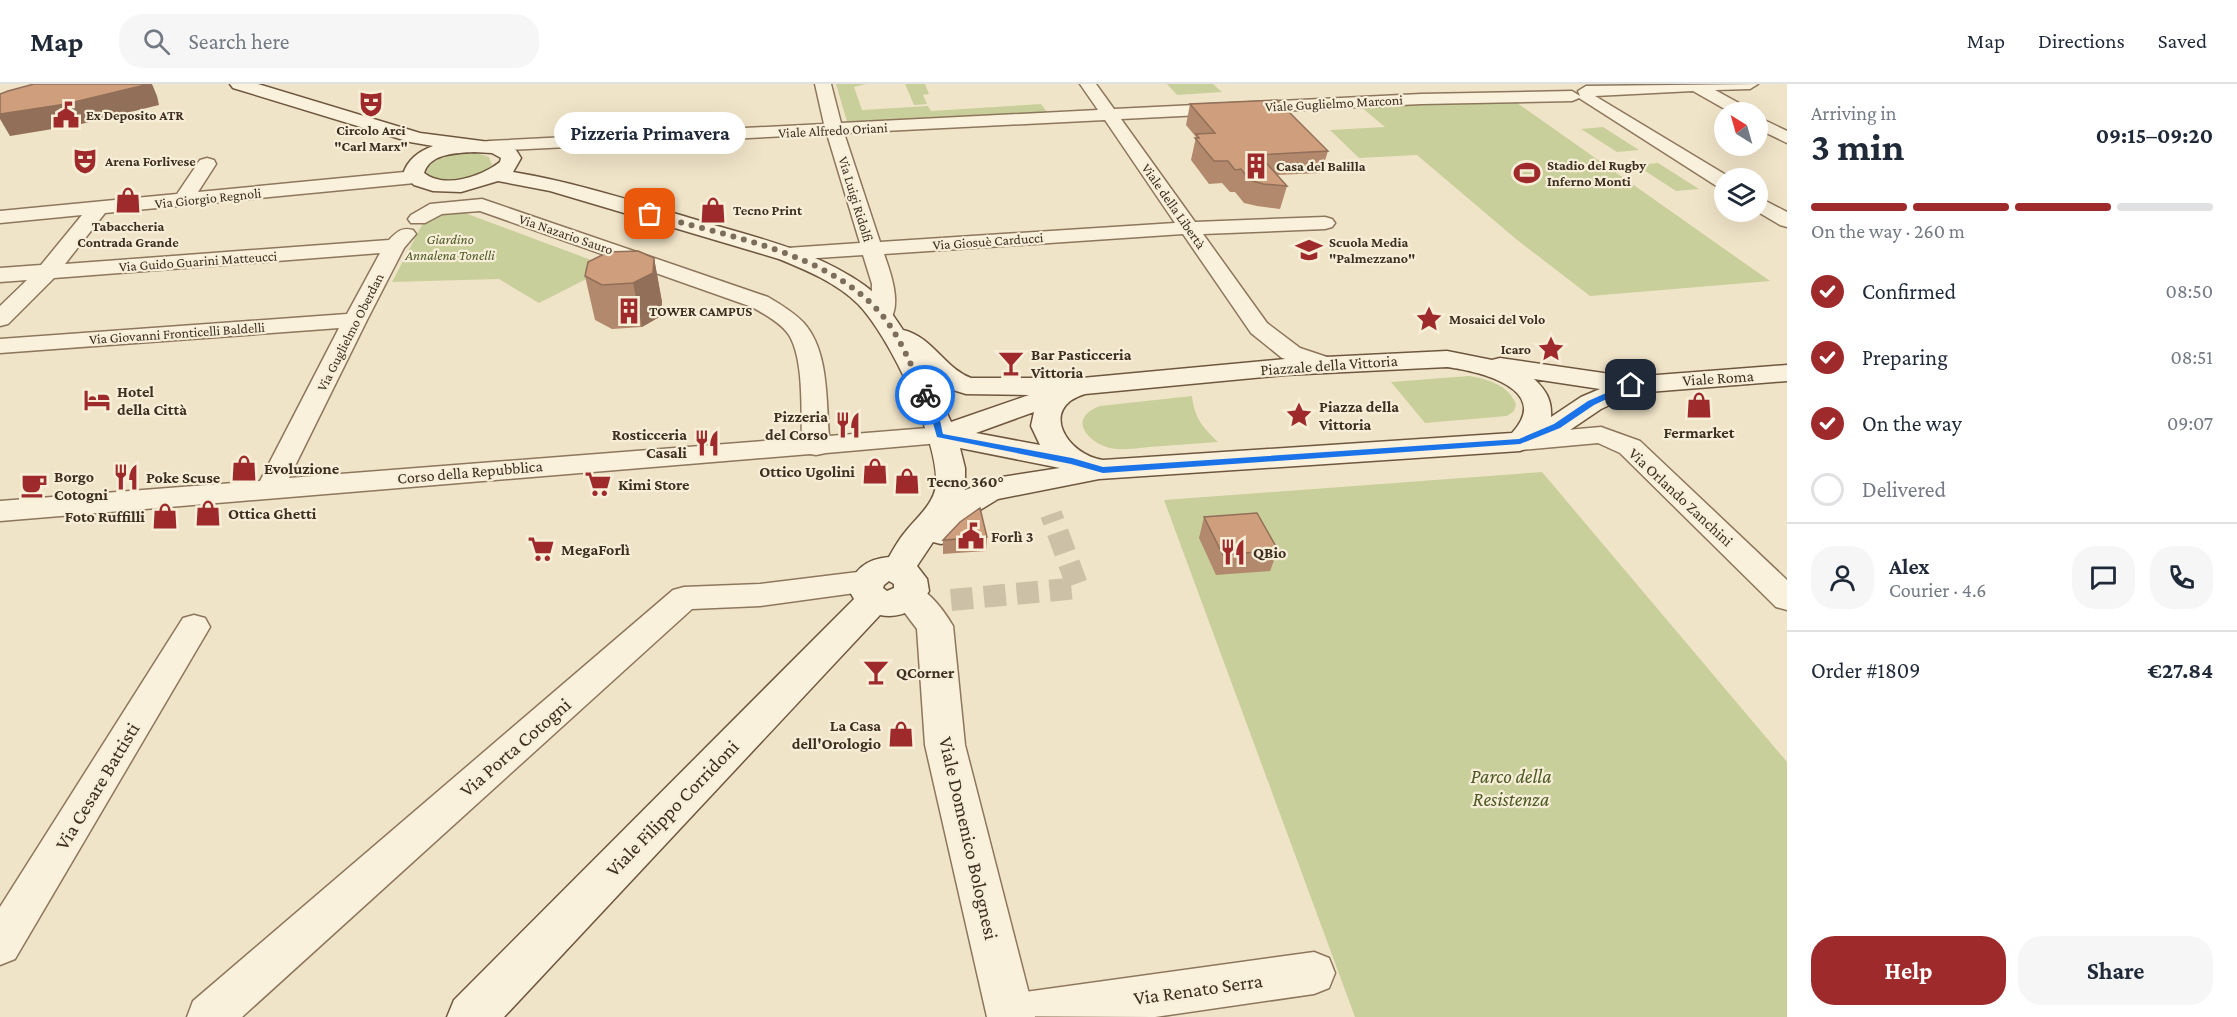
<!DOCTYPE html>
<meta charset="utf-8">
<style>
:root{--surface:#fff;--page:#f6f6f7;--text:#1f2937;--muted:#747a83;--line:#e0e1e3;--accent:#9e2a2b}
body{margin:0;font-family:"Crimson Pro",serif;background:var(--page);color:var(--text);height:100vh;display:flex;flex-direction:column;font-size:22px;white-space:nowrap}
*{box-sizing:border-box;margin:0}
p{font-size:20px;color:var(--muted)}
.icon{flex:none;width:33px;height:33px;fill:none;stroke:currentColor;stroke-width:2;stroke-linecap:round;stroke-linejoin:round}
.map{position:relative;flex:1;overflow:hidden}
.sheet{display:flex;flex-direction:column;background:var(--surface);width:450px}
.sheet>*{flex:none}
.needle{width:39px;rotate:323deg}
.tools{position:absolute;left:1714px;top:18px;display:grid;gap:12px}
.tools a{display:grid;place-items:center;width:54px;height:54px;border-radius:50%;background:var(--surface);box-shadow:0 6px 24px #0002;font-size:30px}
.pin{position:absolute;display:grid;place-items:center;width:51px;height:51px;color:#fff;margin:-26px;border-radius:12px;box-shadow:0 3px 9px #0006}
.courier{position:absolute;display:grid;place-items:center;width:60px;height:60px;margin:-30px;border:4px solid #1a73e8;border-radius:50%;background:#fff;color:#222;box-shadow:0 2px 8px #0007}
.bubble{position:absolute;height:42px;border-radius:21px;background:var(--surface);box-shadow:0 6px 24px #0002;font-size:20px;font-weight:700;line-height:42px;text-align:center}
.headline em{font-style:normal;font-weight:700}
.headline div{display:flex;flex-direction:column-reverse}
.headline{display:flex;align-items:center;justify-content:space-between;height:102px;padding:0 24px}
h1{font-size:39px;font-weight:700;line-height:45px}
.bar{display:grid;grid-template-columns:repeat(4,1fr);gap:9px 6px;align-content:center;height:72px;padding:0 24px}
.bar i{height:8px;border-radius:4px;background:var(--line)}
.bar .selected{background:var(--accent)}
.bar p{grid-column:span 4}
.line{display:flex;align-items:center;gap:15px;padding:0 24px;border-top:2px solid var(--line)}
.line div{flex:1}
.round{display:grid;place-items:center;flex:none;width:63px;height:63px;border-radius:24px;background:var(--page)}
ol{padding:0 24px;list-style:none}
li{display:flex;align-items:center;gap:18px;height:66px}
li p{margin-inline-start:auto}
li .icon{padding:6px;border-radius:50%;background:var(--accent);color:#fff;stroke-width:4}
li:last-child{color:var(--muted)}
li i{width:33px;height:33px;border:3px solid var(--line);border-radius:50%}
.primary-button{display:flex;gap:12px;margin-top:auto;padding:12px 24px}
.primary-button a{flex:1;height:69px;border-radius:24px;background:var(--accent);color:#fff;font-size:24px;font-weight:700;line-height:69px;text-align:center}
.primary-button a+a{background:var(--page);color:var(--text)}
header{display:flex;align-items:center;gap:36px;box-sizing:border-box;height:84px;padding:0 30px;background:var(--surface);border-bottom:2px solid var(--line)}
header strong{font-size:28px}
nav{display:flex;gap:33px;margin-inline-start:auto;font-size:21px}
.search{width:420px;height:54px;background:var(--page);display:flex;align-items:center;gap:15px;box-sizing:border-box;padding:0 21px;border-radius:24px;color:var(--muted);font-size:22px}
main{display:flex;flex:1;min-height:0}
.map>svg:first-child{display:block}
.green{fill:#c9cf9b}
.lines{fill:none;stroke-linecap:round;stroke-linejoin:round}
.pedestrian-tunnel{stroke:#ccc0a6;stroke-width:22;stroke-dasharray:22 11;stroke-linecap:butt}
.minor-casing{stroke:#8d765c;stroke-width:3}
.tertiary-casing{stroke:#8d765c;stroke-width:3}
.secondary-casing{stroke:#6f573f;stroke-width:3}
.minor{fill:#faf1dc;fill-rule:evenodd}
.tertiary{fill:#faf1dc;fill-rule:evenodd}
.secondary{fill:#faf1dc;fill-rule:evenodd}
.wall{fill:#b2896c}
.shaded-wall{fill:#916f58}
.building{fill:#cf9f7d;stroke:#916f58;stroke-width:1.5}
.route{fill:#1a73e8}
.done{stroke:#7c6e5b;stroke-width:6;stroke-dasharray:0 10.8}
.labels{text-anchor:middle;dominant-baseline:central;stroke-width:4.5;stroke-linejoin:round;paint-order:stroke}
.far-street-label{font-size:14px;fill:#3d2e20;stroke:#f7eed8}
.far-poi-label{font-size:14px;font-weight:bold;fill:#3d2e20;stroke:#f7eed8;text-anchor:start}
.far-park-label{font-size:14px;font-style:italic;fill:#4d5a26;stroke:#f7eed8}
.poi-label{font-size:16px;font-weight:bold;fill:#3d2e20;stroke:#f7eed8;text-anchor:start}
.street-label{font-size:16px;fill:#3d2e20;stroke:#f7eed8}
.near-street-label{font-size:20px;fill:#3d2e20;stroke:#f7eed8}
.near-park-label{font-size:20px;font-style:italic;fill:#4d5a26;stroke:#f7eed8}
</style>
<header>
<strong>Map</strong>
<div class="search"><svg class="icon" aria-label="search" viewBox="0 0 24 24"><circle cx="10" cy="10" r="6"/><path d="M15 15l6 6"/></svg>Search here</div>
<nav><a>Map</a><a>Directions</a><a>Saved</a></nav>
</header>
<main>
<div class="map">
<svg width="1787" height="933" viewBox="0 0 1787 933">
<rect width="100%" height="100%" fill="#f0e4c8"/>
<!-- green -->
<path class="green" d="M836 0H866L854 3 862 26 928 22 931 27 1041 20 1047 28 848 41Z
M905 0H925L929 10 923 11 927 20 914 21Z
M1167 0H1213L1222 8 1177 11Z
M1510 14 1770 197 1590 212 1516 155 1417 71 1359 74 1330 46 1385 43 1361 23Z
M1603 43 1639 66 1617 68 1581 45Z
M458 69H477L489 73 492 81C480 97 443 102 427 89L428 82 440 74Z
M1658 79 1699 105 1676 107 1636 81Z
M462 128 610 183 539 219 499 195 392 198 423 139 437 131Z
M1469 292C1488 295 1508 301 1516 320L1514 327 1507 332 1425 339 1391 298Z
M1192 312C1194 333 1203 344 1218 358 1195 360 1172 361 1149 363 1139 364 1127 366 1116 365 1091 363 1064 335 1100 322Z
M1542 388 1787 678V933H1355L1164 416Z"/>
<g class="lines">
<!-- pedestrian-tunnel -->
<path class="pedestrian-tunnel" d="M951 516 1078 504 1051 430"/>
<!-- minor casing -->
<g class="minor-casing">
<path id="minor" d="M815 0H831L841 39 1098 26 1080 0H1096L1114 25 1421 10 1572 7 1580 12 1578 7 1586 2 1758 0 1750 5 1715 6 1748 24 1750 28H1730L1693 7 1595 12 1731 94H1725V105L1718 103 1579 14 1572 17 1421 20 1121 35 1195 138 1325 133 1332 135 1335 139 1332 143 1325 145 1203 150 1267 239 1300 264 1336 276 1339 281 1336 286 1327 288 1282 274 1251 249 1183 150 884 170C890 187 902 219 890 236L882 238 874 236 871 231 872 200 863 171 787 176 780 174 776 170 780 166 787 164 860 159 827 50 489 67 483 66 480 62 483 58 489 57 824 40ZM1105 36 1175 139 880 158 844 49Z
M1758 33 1787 47V59L1758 45Z
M207 74 214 76 216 80 198 108 415 87 422 89 424 93 422 97 415 99 105 129 65 180 389 156C397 148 401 143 413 146L416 150 404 164 367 236 289 394 802 354C801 326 804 275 789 251 781 239 764 230 752 223L480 127 442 130 425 139H411L408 135 411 131 430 120 482 115 768 213C780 220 793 228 803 238 829 266 826 316 829 352L940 343 949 345 953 351 949 357 940 359 826 369 816 371 810 370 0 437V417L260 397 339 244 0 269V255L347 230 380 169 54 194 8 240 0 242V222L27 196 0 198V184L41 181 82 131 0 139V127L177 110 200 76Z
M1758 113 1787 128V143L1780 141 1758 128Z
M1601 343 1640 357 1787 496V526L1776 523 1620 369 1598 359 1520 366 1511 364 1507 358 1511 352 1520 350Z
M866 487 877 490 881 498 877 506 760 522 692 525 242 933H187L193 917 673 506 684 503 760 500Z
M194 531 205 534 210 543 15 875 0 881V823L183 534Z
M1314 868 1329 874 1335 889 1329 904 1314 910 1155 933 989 932 995 916 1011 910Z"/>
</g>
<!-- tertiary casing -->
<g class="tertiary-casing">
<path id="tertiary" d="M909 499C928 505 943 525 953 542L965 661 1035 933H987L925 661 917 545 892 512 897 503Z"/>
</g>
<!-- secondary casing -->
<g class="secondary-casing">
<path id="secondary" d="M230 0H258L420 49 505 60 516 66 521 74 513 88C574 98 632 117 690 134 750 152 813 165 864 201 881 213 892 229 903 246 933 253 944 284 971 294H1082L1285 275 1447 267 1492 276 1500 274 1631 293 1787 281V297L1636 309 1601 325 1567 348 1520 367 1099 395 998 415 980 426 952 457 941 460 933 458 917 482 927 495 929 507C919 525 902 535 880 531L504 933H447L454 916 854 515 849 506C853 485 867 475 889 473 894 464 899 455 906 447 917 433 934 420 936 401 940 358 889 251 858 220 837 199 806 186 779 175L550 107 498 97 461 108 433 107 414 101 403 90C408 75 418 68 433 62L410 58 233 4ZM474 68 492 69 501 74 500 78C481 93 444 105 424 89 430 69 457 69 474 68ZM1447 283C1479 287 1553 305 1512 349L1103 376C1067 371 1038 324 1085 310L1285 291ZM928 288 940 302 966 310 1029 311 951 338ZM1534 295 1600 305 1581 313 1551 333C1552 316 1546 306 1534 295ZM1034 328 1031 342 1040 361 976 349ZM960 364 1060 384 1002 393 965 406V384ZM889 497 894 500V504L887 507 883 504 884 501Z"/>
</g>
<!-- minor -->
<use href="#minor" class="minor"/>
<!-- tertiary -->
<use href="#tertiary" class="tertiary"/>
<!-- secondary -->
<use href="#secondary" class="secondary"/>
</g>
<!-- wall -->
<path class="wall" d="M1190 20 1328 67 1321 89 1277 91 1287 102 1280 125 1257 122 1244 119 1235 108H1230L1222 99 1209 100 1191 76 1196 53 1186 41Z
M654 174 662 218 661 232 642 243 612 245 595 236 585 192Z
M1204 433 1278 466 1270 487 1216 491 1199 454Z
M987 453 986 467 943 470V456Z"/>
<!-- shaded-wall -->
<path class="shaded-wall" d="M149 0H152L157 12 159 21 77 41 10 52 0 35V30Z
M654 174 662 218 661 232 642 243 633 199Z"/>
<!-- building -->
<path class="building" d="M34 0H149L66 20 0 30V10L8 7Z
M1277 16 1328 67 1259 71 1287 102 1263 100 1250 96 1241 85 1235 86 1228 77H1214L1195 54H1199L1196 50 1215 49 1190 20Z
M638 167 654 174 653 189 633 199 602 201 585 192 588 178 608 168Z
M980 424 987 453 943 456 960 438Z
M1257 429 1278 466 1223 471 1204 433Z"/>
<!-- route -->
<path class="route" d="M1631 298 1635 301 1634 302 1594 321 1560 344 1520 360 1103 389 1071 380 937 353 930 329 921 311 925 308C937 316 940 336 943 350L1072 374 1103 383 1519 355 1554 340 1588 317Z"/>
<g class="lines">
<!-- done -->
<path class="done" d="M650 130C725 152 829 168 882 231 901 254 912 284 925 311"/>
</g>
<!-- icons -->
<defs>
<g id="theatre-bare" transform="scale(2.07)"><path d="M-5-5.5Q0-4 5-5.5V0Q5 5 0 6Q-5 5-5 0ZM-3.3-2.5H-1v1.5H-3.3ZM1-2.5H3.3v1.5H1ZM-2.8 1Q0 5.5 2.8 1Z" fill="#9e2a2b" stroke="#f7eed8" stroke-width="2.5" paint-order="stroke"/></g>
<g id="civic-bare" transform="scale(2.07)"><path d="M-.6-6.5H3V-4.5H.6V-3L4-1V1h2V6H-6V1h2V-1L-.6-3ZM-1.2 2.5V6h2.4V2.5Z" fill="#9e2a2b" stroke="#f7eed8" stroke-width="2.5" paint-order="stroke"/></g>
<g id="building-bare" transform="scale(2.07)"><path d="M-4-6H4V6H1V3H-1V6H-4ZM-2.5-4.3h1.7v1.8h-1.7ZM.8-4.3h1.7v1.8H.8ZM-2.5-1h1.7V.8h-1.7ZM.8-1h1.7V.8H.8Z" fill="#9e2a2b" stroke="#f7eed8" stroke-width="2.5" paint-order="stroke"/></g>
<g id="stadium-bare" transform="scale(2.07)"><path d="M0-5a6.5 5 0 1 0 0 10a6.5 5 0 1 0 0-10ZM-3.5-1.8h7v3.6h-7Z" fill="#9e2a2b" stroke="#f7eed8" stroke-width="2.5" paint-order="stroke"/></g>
<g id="shop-bare" transform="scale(2.07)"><path d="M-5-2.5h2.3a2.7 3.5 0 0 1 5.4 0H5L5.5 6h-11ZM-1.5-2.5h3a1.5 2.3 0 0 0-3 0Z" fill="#9e2a2b" stroke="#f7eed8" stroke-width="2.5" paint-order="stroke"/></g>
<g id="university-bare" transform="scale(2.07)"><path d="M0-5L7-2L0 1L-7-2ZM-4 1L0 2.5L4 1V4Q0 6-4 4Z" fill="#9e2a2b" stroke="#f7eed8" stroke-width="2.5" paint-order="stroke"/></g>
<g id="sight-bare" transform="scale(2.07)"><path d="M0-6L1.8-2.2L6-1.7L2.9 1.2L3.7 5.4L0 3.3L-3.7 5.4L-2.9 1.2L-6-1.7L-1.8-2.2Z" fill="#9e2a2b" stroke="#f7eed8" stroke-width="2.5" paint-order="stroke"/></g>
<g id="bar-bare" transform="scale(2.07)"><path d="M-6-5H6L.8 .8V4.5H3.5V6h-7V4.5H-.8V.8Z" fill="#9e2a2b" stroke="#f7eed8" stroke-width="2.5" paint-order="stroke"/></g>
<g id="hotel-bare" transform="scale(2.07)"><path d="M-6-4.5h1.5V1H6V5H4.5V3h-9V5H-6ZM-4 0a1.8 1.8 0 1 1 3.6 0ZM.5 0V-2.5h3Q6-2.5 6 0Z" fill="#9e2a2b" stroke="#f7eed8" stroke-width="2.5" paint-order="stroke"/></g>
<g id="restaurant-bare" transform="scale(2.07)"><path d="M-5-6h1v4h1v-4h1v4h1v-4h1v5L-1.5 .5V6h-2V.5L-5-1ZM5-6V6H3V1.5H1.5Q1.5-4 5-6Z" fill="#9e2a2b" stroke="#f7eed8" stroke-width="2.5" paint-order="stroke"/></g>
<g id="supermarket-bare" transform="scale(2.07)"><path d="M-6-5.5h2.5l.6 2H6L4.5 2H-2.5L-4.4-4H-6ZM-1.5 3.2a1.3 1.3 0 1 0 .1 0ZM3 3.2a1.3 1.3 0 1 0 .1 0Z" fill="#9e2a2b" stroke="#f7eed8" stroke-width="2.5" paint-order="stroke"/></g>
<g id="cafe-bare" transform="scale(2.07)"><path d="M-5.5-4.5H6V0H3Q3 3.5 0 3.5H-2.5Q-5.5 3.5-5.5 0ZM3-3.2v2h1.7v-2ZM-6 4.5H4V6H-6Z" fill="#9e2a2b" stroke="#f7eed8" stroke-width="2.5" paint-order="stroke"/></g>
</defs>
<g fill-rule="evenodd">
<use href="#theatre-bare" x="371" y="20"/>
<use href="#civic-bare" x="66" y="31"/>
<use href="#theatre-bare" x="85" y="77"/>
<use href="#building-bare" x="1256" y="82"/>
<use href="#stadium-bare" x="1527" y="89"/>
<use href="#shop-bare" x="128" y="116"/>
<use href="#shop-bare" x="713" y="126"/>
<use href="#university-bare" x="1309" y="166"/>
<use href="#building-bare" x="629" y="227"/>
<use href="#sight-bare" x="1429" y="235"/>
<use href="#sight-bare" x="1551" y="265"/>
<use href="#bar-bare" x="1011" y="279"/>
<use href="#hotel-bare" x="97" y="316"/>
<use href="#shop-bare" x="1699" y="321"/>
<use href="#sight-bare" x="1299" y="331"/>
<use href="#restaurant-bare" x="848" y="341"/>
<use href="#restaurant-bare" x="707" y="359"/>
<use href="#shop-bare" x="244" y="384"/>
<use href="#shop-bare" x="875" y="387"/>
<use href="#restaurant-bare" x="126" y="393"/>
<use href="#shop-bare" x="907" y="397"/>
<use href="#supermarket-bare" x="598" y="400"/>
<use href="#cafe-bare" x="34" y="401"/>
<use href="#shop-bare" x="208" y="429"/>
<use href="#shop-bare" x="165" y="432"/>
<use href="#civic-bare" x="971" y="452"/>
<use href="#supermarket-bare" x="541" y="465"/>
<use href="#restaurant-bare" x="1233" y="468"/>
<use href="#bar-bare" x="876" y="588"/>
<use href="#shop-bare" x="901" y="650"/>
</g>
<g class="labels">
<!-- far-street labels -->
<g class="far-street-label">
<text transform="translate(1334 19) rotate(-3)">Viale Guglielmo Marconi</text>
<text transform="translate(833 46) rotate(-3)">Viale Alfredo Oriani</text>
<text transform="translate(208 114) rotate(-6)">Via Giorgio Regnoli</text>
<text transform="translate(856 115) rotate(73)">Via Luigi Ridolfi</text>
<text transform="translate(1174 122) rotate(55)">Viale della Libertà</text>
<text transform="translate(566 150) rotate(19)">Via Nazario Sauro</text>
<text transform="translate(988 157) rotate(-4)">Via Giosuè Carducci</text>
<text transform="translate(198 177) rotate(-4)">Via Guido Guarini Matteucci</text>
<text transform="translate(350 248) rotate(-63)">Via Guglielmo Oberdan</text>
<text transform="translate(177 249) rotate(-4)">Via Giovanni Fronticelli Baldelli</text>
</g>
<!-- far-poi labels -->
<g class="far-poi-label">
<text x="86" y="31">Ex Deposito ATR</text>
<text x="371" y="46" text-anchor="middle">Circolo Arci<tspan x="371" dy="16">"Carl Marx"</tspan></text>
<text x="105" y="77">Arena Forlivese</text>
<text x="1547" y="81">Stadio del Rugby<tspan x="1547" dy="16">Inferno Monti</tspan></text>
<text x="1276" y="82">Casa del Balilla</text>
<text x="733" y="126">Tecno Print</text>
<text x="128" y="142" text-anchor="middle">Tabaccheria<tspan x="128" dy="16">Contrada Grande</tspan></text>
<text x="1329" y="158">Scuola Media<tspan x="1329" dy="16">"Palmezzano"</tspan></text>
<text x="649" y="227">TOWER CAMPUS</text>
<text x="1449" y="235">Mosaici del Volo</text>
<text x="1531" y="265" text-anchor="end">Icaro</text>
</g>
<!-- far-park labels -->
<g class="far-park-label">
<text x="450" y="155">Giardino<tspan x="450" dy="16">Annalena Tonelli</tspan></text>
</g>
<!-- poi labels -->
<g class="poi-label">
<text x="1031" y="270">Bar Pasticceria<tspan x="1031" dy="18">Vittoria</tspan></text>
<text x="117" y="307">Hotel<tspan x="117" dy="18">della Città</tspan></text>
<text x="1319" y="322">Piazza della<tspan x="1319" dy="18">Vittoria</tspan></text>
<text x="828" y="332" text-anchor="end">Pizzeria<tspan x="828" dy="18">del Corso</tspan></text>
<text x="1699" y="348" text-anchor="middle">Fermarket</text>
<text x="687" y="350" text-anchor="end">Rosticceria<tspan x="687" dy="18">Casali</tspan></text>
<text x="264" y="384">Evoluzione</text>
<text x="855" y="387" text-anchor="end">Ottico Ugolini</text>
<text x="54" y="392">Borgo<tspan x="54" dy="18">Cotogni</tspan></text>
<text x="146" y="393">Poke Scuse</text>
<text x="927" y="397">Tecno 360°</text>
<text x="618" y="400">Kimi Store</text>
<text x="228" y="429">Ottica Ghetti</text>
<text x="145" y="432" text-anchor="end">Foto Ruffilli</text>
<text x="991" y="452">Forlì 3</text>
<text x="561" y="465">MegaForlì</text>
<text x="1253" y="468">QBio</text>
<text x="896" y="588">QCorner</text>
<text x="881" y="641" text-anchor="end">La Casa<tspan x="881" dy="18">dell'Orologio</tspan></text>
</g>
<!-- street labels -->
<g class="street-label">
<text transform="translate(1329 281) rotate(-4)">Piazzale della Vittoria</text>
<text transform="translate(1718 294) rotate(-4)">Viale Roma</text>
<text transform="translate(470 388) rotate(-5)">Corso della Repubblica</text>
<text transform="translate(1681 413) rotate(43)">Via Orlando Zanchini</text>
</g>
<!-- near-street labels -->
<g class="near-street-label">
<text transform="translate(515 663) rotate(-41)">Via Porta Cotogni</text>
<text transform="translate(97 702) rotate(-59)">Via Cesare Battisti</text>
<text transform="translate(672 724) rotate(-46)">Viale Filippo Corridoni</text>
<text transform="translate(969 754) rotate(77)">Viale Domenico Bolognesi</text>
<text transform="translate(1198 905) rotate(-8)">Via Renato Serra</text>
</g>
<!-- near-park labels -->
<g class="near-park-label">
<text x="1511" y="692">Parco della<tspan x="1511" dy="23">Resistenza</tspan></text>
</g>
</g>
</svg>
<div class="tools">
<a><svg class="needle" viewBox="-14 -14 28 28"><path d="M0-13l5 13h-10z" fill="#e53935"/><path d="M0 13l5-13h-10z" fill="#747a83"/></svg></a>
<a><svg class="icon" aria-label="layers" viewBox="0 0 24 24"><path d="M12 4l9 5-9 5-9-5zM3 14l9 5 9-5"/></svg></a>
</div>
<div class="pin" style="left:650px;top:130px;background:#ea580c"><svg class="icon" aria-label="bag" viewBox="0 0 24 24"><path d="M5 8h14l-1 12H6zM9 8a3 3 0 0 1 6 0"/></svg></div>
<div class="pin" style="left:1631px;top:301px;background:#1f2937"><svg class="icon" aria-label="home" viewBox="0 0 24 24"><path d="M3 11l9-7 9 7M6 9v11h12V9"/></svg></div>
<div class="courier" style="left:925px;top:311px"><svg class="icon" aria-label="bike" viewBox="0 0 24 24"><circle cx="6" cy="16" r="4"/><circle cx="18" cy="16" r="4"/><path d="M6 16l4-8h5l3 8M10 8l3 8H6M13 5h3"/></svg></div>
<div class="bubble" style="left:554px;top:28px;width:192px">Pizzeria Primavera</div>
</div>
<section class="sheet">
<div class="headline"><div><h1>3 min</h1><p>Arriving in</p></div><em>09:15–09:20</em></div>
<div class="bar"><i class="selected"></i><i class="selected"></i><i class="selected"></i><i></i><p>On the way · 260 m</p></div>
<ol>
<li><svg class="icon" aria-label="check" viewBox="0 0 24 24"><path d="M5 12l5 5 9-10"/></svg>Confirmed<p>08:50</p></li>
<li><svg class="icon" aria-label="check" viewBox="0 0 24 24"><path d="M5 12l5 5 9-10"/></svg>Preparing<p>08:51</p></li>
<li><svg class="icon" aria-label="check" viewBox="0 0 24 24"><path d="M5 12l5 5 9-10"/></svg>On the way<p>09:07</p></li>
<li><i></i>Delivered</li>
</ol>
<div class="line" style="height:108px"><a class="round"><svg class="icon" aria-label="person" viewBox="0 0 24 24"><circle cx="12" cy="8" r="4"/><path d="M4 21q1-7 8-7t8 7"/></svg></a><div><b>Alex</b><p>Courier · 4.6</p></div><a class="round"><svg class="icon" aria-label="chat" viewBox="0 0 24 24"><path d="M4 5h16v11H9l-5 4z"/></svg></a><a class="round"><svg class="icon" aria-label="phone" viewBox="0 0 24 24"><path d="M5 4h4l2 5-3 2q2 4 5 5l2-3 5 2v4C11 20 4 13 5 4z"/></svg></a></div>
<div class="line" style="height:78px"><div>Order #1809</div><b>€27.84</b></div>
<div class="primary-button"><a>Help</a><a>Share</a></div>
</section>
</main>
